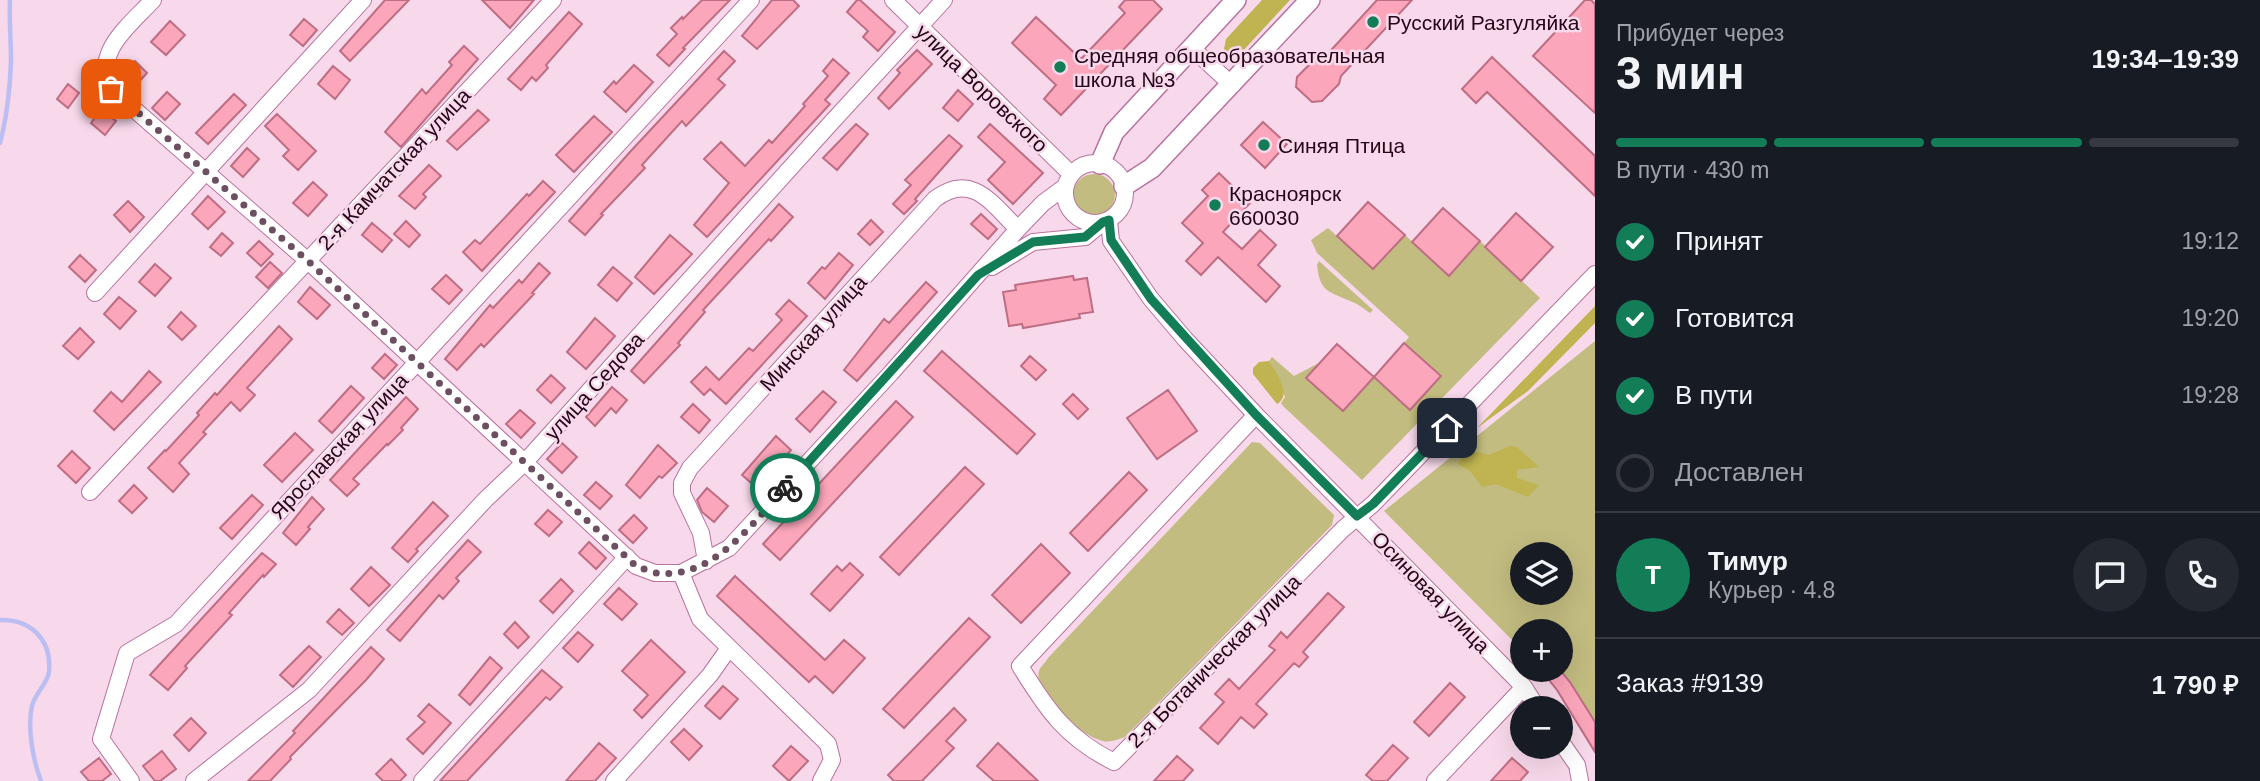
<!DOCTYPE html>
<html lang="ru">
<meta charset="utf-8">
<style>
:root{--surface:#171b24;--page:#242831;--text:#f1f3f6;--muted:#9ea1a6;--line:#363941;--accent:#137d58}
body{margin:0;font-family:Arial,sans-serif;background:var(--page);color:var(--text);height:100vh;display:flex;flex-direction:column;font-size:26px;white-space:nowrap}
*{box-sizing:border-box;margin:0}
p{font-size:23px;color:var(--muted)}
.icon{flex:none;width:38px;height:38px;fill:none;stroke:currentColor;stroke-width:2;stroke-linecap:round;stroke-linejoin:round}
.map{position:relative;flex:1;overflow:hidden}
.side{display:flex;flex-direction:column;background:var(--surface);width:665px}
.side>*{flex:none}
.tools{position:absolute;left:1510px;top:542px;display:grid;gap:14px}
.tools a{display:grid;place-items:center;width:63px;height:63px;border-radius:50%;background:var(--surface);box-shadow:0 7px 28px #0002;font-size:35px}
.pin{position:absolute;display:grid;place-items:center;width:60px;height:60px;color:#fff;margin:-30px;border-radius:14px;box-shadow:0 4px 10px #0006}
.courier{position:absolute;display:grid;place-items:center;width:70px;height:70px;margin:-35px;border:5px solid #137d58;border-radius:50%;background:#fff;color:#222;box-shadow:0 2px 9px #0007}
.overview em{font-style:normal;font-weight:600}
.overview div{display:flex;flex-direction:column-reverse}
.overview{display:flex;align-items:center;justify-content:space-between;height:119px;padding:0 21px}
h1{font-size:46px;font-weight:600;line-height:52px}
.bar{display:grid;grid-template-columns:repeat(4,1fr);gap:10px 7px;align-content:center;height:84px;padding:0 21px}
.bar i{height:9px;border-radius:5px;background:var(--line)}
.bar .selected{background:var(--accent)}
.bar p{grid-column:span 4}
.line{display:flex;align-items:center;gap:18px;padding:0 21px;border-top:2px solid var(--line)}
.line div{flex:1}
.round{display:grid;place-items:center;flex:none;width:74px;height:74px;border-radius:37px;background:var(--page)}
ol{padding:0 21px;list-style:none}
li{display:flex;align-items:center;gap:21px;height:77px}
li p{margin-inline-start:auto}
li .icon{padding:7px;border-radius:50%;background:var(--accent);color:#fff;stroke-width:4}
li:last-child{color:var(--muted)}
li i{width:38px;height:38px;border:4px solid var(--line);border-radius:50%}
main{display:flex;flex:1;min-height:0}
.map>svg:first-child{display:block}
.green{fill:#c2bc80;fill-rule:evenodd}
.forest{fill:#bfb451}
.lines{fill:none;stroke-linecap:round;stroke-linejoin:round}
.stream{stroke:#bcbef2;stroke-width:4.5}
.building{fill:#fba6bb;stroke:#be6e84;stroke-width:2}
.minor-casing{stroke:#b8729d;stroke-width:18}
.tertiary-casing{stroke:#b8729d;stroke-width:22}
.minor{stroke:#fff;stroke-width:16}
.tertiary{stroke:#fff;stroke-width:19}
.done{stroke:#6c5062;stroke-width:7;stroke-dasharray:0 12.6}
.route{stroke:#137d58;stroke-width:9}
.poi-dot{fill:#137d58;stroke:#f8d9eb;stroke-width:2.5}
.labels{text-anchor:middle;dominant-baseline:central;stroke-width:5;stroke-linejoin:round;paint-order:stroke}
.poi-label{font-size:21px;fill:#210718;stroke:#f8d9eb;text-anchor:start}
.street-label{font-size:21px;fill:#210718;stroke:#f8d9eb}
</style>
<main>
<div class="map">
<svg width="1595" height="781" viewBox="0 0 1595 781">
<rect width="100%" height="100%" fill="#f8d9eb"/>
<!-- green -->
<path class="green" d="M1073 195a21 21 0 1 1 42 0a21 21 0 1 1-42 0Z
M1328 228 1373 269 1405 235 1449 275 1480 241 1540 298 1362 480 1283 406 1281 403 1285 397 1269 361 1272 357 1294 376 1317 364H1318L1306 378 1343 411 1374 377 1410 410 1440 377 1404 343 1409 337 1317 253 1311 240Z
M1319 261 1373 310 1370 313C1364 309 1357 303 1350 301 1328 291 1320 292 1317 265Z
M1595 341V722L1560 670 1561 632H1522V650L1384 511ZM1522 555H1561V593H1522Z
M1252 442 1260 443 1334 515 1332 525 1125 737C1118 739 1110 743 1103 741 1082 737 1032 695 1039 671 1040 667 1046 662 1048 658Z"/>
<!-- forest -->
<path class="forest" d="M1262 0H1290L1240 54 1230 55 1224 49 1226 39Z
M1595 306V323L1528 391 1477 428Z
M1269 361C1276 374 1293 394 1277 404L1253 374V368L1259 362Z
M1510 446 1517 447 1539 467 1517 470V478L1539 485 1528 497 1496 484 1482 487 1470 471 1458 464 1462 458 1473 451 1489 455Z"/>
<g class="lines">
<!-- stream -->
<path class="stream" d="M0 143C7 117 10 87 11 61 11 40 9 21 10 0
M0 620C31 619 52 640 49 672 48 683 35 693 32 706 27 728 33 760 41 781"/>
</g>
<!-- building -->
<path class="building" d="M385 0H409L350 61 340 51Z
M482 0H534L510 28Z
M702 0H730L683 48 685 49 669 66 657 55 677 34 671 28 682 17 683 19Z
M772 0H793L799 6 757 49 742 36Z
M857 0H860L895 32 878 51 863 37 868 31 847 12Z
M1125 0H1153L1162 9 1061 115 1044 99 1056 85 1012 43 1036 17 1081 59 1125 13 1119 7Z
M1377 0H1412L1341 76 1339 84 1322 101 1312 102 1296 87 1297 77 1314 60 1323 59Z
M1585 0H1591L1595 4V113L1533 56Z
M569 12 582 24 546 65 548 68 536 81 532 77 521 90 508 79Z
M304 19 317 30 303 46 290 35Z
M170 21 185 35 166 55 151 42Z
M464 46 478 59 401 147 385 132 422 89 426 94 452 65 449 62Z
M917 50 932 64 889 109 878 98 900 73 897 70Z
M724 51 735 61 718 79 725 85 686 126 682 121 642 165 645 168 601 214 603 215 585 235 569 221 629 153Z
M1492 57 1595 156V196L1487 92 1476 103 1462 89Z
M833 59 849 73 825 100 830 104 707 237 694 225 729 183 704 159 721 142 745 166 769 140 772 143 805 106 803 104 828 76 823 71Z
M135 61 147 73 134 87 122 75Z
M634 65 653 82 626 112 604 92 614 81 616 84Z
M333 66 350 80 335 99 318 84Z
M68 84 79 93 68 108 57 99Z
M958 90 973 104 958 121 943 108Z
M167 92 180 104 165 120 152 108Z
M234 94 246 105 208 144 196 133Z
M101 110 116 121 105 135 91 123Z
M478 110 489 120 457 150 447 141Z
M277 114 316 151 298 170 283 156 289 150 265 126Z
M594 116 612 132 574 172 556 155Z
M1263 122 1287 144 1265 168 1241 145Z
M856 124 868 134 837 170 823 158Z
M990 124 1043 173 1013 204 988 180 1005 162 978 137Z
M949 135 962 146 915 199 917 201 904 214 893 204 911 185 905 180Z
M247 148 259 159 243 177 231 166Z
M429 165 441 176 423 194 426 197 415 209 399 196Z
M1219 173 1250 203 1223 232 1242 249 1260 230 1276 245 1258 265 1280 286 1266 302 1218 257 1201 275 1186 261 1203 243 1182 223 1208 196 1202 190Z
M543 181 555 192 482 271 463 252 475 240 480 244 527 194 529 196Z
M313 182 327 195 308 216 293 203Z
M208 196 225 212 208 229 192 214Z
M128 201 144 217 130 232 114 215Z
M1368 202 1405 235 1373 269 1337 236Z
M779 204 793 217 771 241 769 239 703 310 705 312 678 343 680 345 644 383 631 371Z
M1443 208 1480 241 1449 276 1412 242Z
M1516 213 1553 247 1521 281 1485 247Z
M981 214 997 229 988 239 971 224Z
M871 220 883 232 870 245 858 234Z
M406 221 420 235 409 247 394 234Z
M372 223 392 240 382 252 362 235Z
M222 233 233 243 221 256 210 247Z
M670 235 692 254 654 294 635 277Z
M259 241 273 254 261 266 247 253Z
M839 253 853 265 825 299 808 283 822 267 825 269Z
M80 255 96 270 85 282 69 267Z
M270 262 282 273 268 288 256 277Z
M539 263 550 273 532 293 534 294 484 347 481 344 457 370 445 359 490 305 493 308 519 280 522 283Z
M155 264 171 278 155 296 139 282Z
M613 267 632 283 617 301 598 285Z
M446 275 462 290 449 304 432 289Z
M1073 276 1074 280 1087 278 1093 312 1079 314 1080 318 1035 326 1023 328 1022 324 1009 326 1003 292 1016 290 1015 285Z
M926 282 937 292 857 381 844 370 884 319 889 323Z
M310 287 330 305 317 319 298 302Z
M119 297 136 311 120 329 104 314Z
M789 300 807 316 726 404 710 389 704 395 691 382 706 367 719 380 749 348 753 351 782 320 776 314Z
M181 312 196 326 182 340 168 327Z
M595 318 615 336 586 369 567 352Z
M279 326 292 339 247 388 255 395 240 411 231 402 203 432 206 434 179 463 189 474 173 492 148 468 165 450 166 451 199 415 197 413 215 393 217 395Z
M80 328 94 342 78 359 63 346Z
M1404 343 1441 376 1410 410 1374 377Z
M1337 344 1374 377 1343 411 1306 378Z
M942 351 1035 434 1017 454 924 371Z
M385 354 397 365 384 379 372 368Z
M1030 356 1046 370 1036 380 1021 366Z
M149 371 161 382 114 430 94 411 111 392 122 402Z
M551 375 565 388 551 403 537 390Z
M351 386 364 398 332 433 319 421Z
M612 387 627 400 616 413 611 408 595 426 586 417Z
M1168 390 1197 431 1157 459 1127 418Z
M823 391 836 402 810 432 796 419Z
M1073 394 1088 409 1078 419 1063 404Z
M406 397 418 409 401 428 403 430 388 445 387 444 353 479 359 484 347 496 330 480Z
M896 401 913 417 780 560 763 544Z
M693 404 710 420 699 433 681 417Z
M520 410 535 423 521 438 506 424Z
M295 433 313 450 282 482 264 465Z
M776 436 791 450 758 489 742 475Z
M562 443 577 457 562 473 547 459Z
M658 445 677 463 662 478 659 476 640 498 626 485Z
M72 451 90 468 76 483 58 466Z
M965 467 984 484 899 575 880 557Z
M1129 472 1147 490 1088 551 1070 533Z
M596 482 612 496 600 509 584 495Z
M134 485 147 498 132 513 119 501Z
M707 488 728 506 714 522 702 512 697 500Z
M252 495 263 505 232 539 220 528Z
M312 497 324 509 308 527 310 529 296 545 283 533Z
M433 502 448 516 416 549 418 551 408 562 392 548Z
M548 510 562 522 549 536 535 524Z
M634 515 647 528 633 543 619 530Z
M468 540 481 552 456 578 459 581 443 599 439 595 400 641 387 630Z
M589 542 606 558 596 569 579 553Z
M1041 544 1070 573 1021 623 992 595Z
M262 553 276 564 264 577 263 575 229 613 232 615 185 666 187 668 168 690 150 675Z
M850 563 863 575 830 611 811 594 837 566 842 571Z
M371 567 390 585 369 606 351 589Z
M735 576 825 660 844 640 865 658 833 693 815 676 809 682 717 596Z
M561 579 573 591 553 613 540 601Z
M619 588 637 604 622 620 604 604Z
M1328 593 1344 607 1303 652 1308 657 1299 667 1294 663 1256 704 1267 714 1254 728 1241 717 1218 744 1200 728 1224 702 1215 694 1229 679 1239 689 1275 650 1269 646 1281 632 1287 638Z
M339 609 354 623 342 635 327 622Z
M969 618 990 637 904 728 883 709Z
M515 622 529 637 518 648 504 634Z
M578 632 593 645 578 662 563 648Z
M651 640 685 672 642 718 634 710 648 695 622 671Z
M309 646 321 657 293 687 280 675Z
M371 647 384 659 366 680 290 757 291 759 270 781H248L295 733 293 731Z
M490 657 502 668 470 705 459 695Z
M542 670 562 687 550 700 546 697 467 781H440Z
M1541 670H1560L1570 682 1595 722V752L1557 690Z
M1450 683 1465 697 1429 736 1414 722Z
M723 686 738 699 720 719 705 706Z
M429 704 451 723 423 754 407 739 425 722 418 716Z
M954 708 966 720 946 741 954 748 922 781H894L888 775Z
M191 718 206 733 189 751 174 735Z
M684 729 702 746 689 760 671 742Z
M599 743 616 758 595 781H566Z
M998 743 1038 781H994L977 766Z
M1393 745 1408 758 1387 781H1373L1366 775Z
M791 746 808 761 789 781 773 766Z
M162 751 176 769 160 781H155L143 766Z
M1177 756 1193 770 1183 781H1154Z
M99 758 111 774 102 781H89L81 772Z
M1512 758 1528 772 1520 781H1491Z
M391 759 406 775 400 781H383L376 774Z"/>
<g class="lines">
<!-- minor casing -->
<g class="minor-casing">
<path id="minor" d="M153 0C131 24 92 52 111 89L308 261 636 566 655 573H681L729 548 891 373 1018 229 1043 203 1066 186
M893 0 1071 174
M1192 48 1232 85
M1065 193a30 30 0 1 1 60 0a30 30 0 1 1-60 0Z
M1109 221 1111 241 1151 299 1185 339 1256 415 1512 675 1524 687 1538 709
M992 267 1033 242 1085 237 1103 222
M95 293 363 0
M1256 415 1020 666C1047 710 1066 738 1114 762L1343 529 1373 504 1595 274
M90 492 553 0
M706 561 701 533 682 493V483L690 468 935 199C972 171 992 204 1018 229
M681 573 700 619 828 744 832 760 821 781
M1561 742 1577 765 1580 781
M131 781 101 739 127 653 176 624 751 0
M194 781 309 690 485 500 525 462 830 124 944 0
M422 781 627 557
M614 781 710 675 729 648
M1435 781 1524 687"/>
</g>
<!-- tertiary casing -->
<g class="tertiary-casing">
<path id="tertiary" d="M1100 164 1114 132 1236 0
M1124 186 1152 168 1310 0"/>
</g>
<!-- minor -->
<use href="#minor" class="minor"/>
<!-- tertiary -->
<use href="#tertiary" class="tertiary"/>
</g>
<g class="lines">
<!-- done -->
<path class="done" d="M111 89 308 261 636 566C642 568 650 572 657 573 712 580 752 524 785 488"/>
<!-- route -->
<path class="route" d="M785 488 978 275 1033 242 1085 237 1103 222 1109 220 1111 240 1151 299 1256 415 1357 516 1373 504 1447 428"/>
</g>
<!-- markers -->
<g class="poi-dot">
<circle cx="1373" cy="22" r="7"/>
<circle cx="1060" cy="67" r="7"/>
<circle cx="1264" cy="145" r="7"/>
<circle cx="1215" cy="205" r="7"/>
</g>
<g class="labels">
<!-- poi labels -->
<g class="poi-label">
<text x="1387" y="22">Русский Разгуляйка</text>
<text x="1074" y="55">Средняя общеобразовательная<tspan x="1074" dy="24">школа №3</tspan></text>
<text x="1278" y="145">Синяя Птица</text>
<text x="1229" y="193">Красноярск<tspan x="1229" dy="24">660030</tspan></text>
</g>
<!-- street labels -->
<g class="street-label">
<text transform="translate(982 88) rotate(44)">улица Воровского</text>
<text transform="translate(394 169) rotate(-47)">2-я Камчатская улица</text>
<text transform="translate(813 333) rotate(-48)">Минская улица</text>
<text transform="translate(594 386) rotate(-48)">улица Седова</text>
<text transform="translate(339 446) rotate(-47)">Ярославская улица</text>
<text transform="translate(1431 592) rotate(46)">Осиновая улица</text>
<text transform="translate(1214 661) rotate(-45)">2-я Ботаническая улица</text>
</g>
</g>
</svg>
<div class="tools">
<a><svg class="icon" aria-label="layers" viewBox="0 0 24 24"><path d="M12 4l9 5-9 5-9-5zM3 14l9 5 9-5"/></svg></a>
<a>+</a>
<a>−</a>
</div>
<div class="pin" style="left:111px;top:89px;background:#ea580c"><svg class="icon" aria-label="bag" viewBox="0 0 24 24"><path d="M5 8h14l-1 12H6zM9 8a3 3 0 0 1 6 0"/></svg></div>
<div class="pin" style="left:1447px;top:428px;background:#1f2937"><svg class="icon" aria-label="home" viewBox="0 0 24 24"><path d="M3 11l9-7 9 7M6 9v11h12V9"/></svg></div>
<div class="courier" style="left:785px;top:488px"><svg class="icon" aria-label="bike" viewBox="0 0 24 24"><circle cx="6" cy="16" r="4"/><circle cx="18" cy="16" r="4"/><path d="M6 16l4-8h5l3 8M10 8l3 8H6M13 5h3"/></svg></div>
</div>
<section class="side">
<div class="overview"><div><h1>3 мин</h1><p>Прибудет через</p></div><em>19:34–19:39</em></div>
<div class="bar"><i class="selected"></i><i class="selected"></i><i class="selected"></i><i></i><p>В пути · 430 m</p></div>
<ol>
<li><svg class="icon" aria-label="check" viewBox="0 0 24 24"><path d="M5 12l5 5 9-10"/></svg>Принят<p>19:12</p></li>
<li><svg class="icon" aria-label="check" viewBox="0 0 24 24"><path d="M5 12l5 5 9-10"/></svg>Готовится<p>19:20</p></li>
<li><svg class="icon" aria-label="check" viewBox="0 0 24 24"><path d="M5 12l5 5 9-10"/></svg>В пути<p>19:28</p></li>
<li><i></i>Доставлен</li>
</ol>
<div class="line" style="height:126px"><b class="round" style="background:var(--accent);color:#fff">Т</b><div><b>Тимур</b><p>Курьер · 4.8</p></div><a class="round"><svg class="icon" aria-label="chat" viewBox="0 0 24 24"><path d="M4 5h16v11H9l-5 4z"/></svg></a><a class="round"><svg class="icon" aria-label="phone" viewBox="0 0 24 24"><path d="M5 4h4l2 5-3 2q2 4 5 5l2-3 5 2v4C11 20 4 13 5 4z"/></svg></a></div>
<div class="line" style="height:91px"><div>Заказ #9139</div><b>1 790 ₽</b></div>
</section>
</main>
